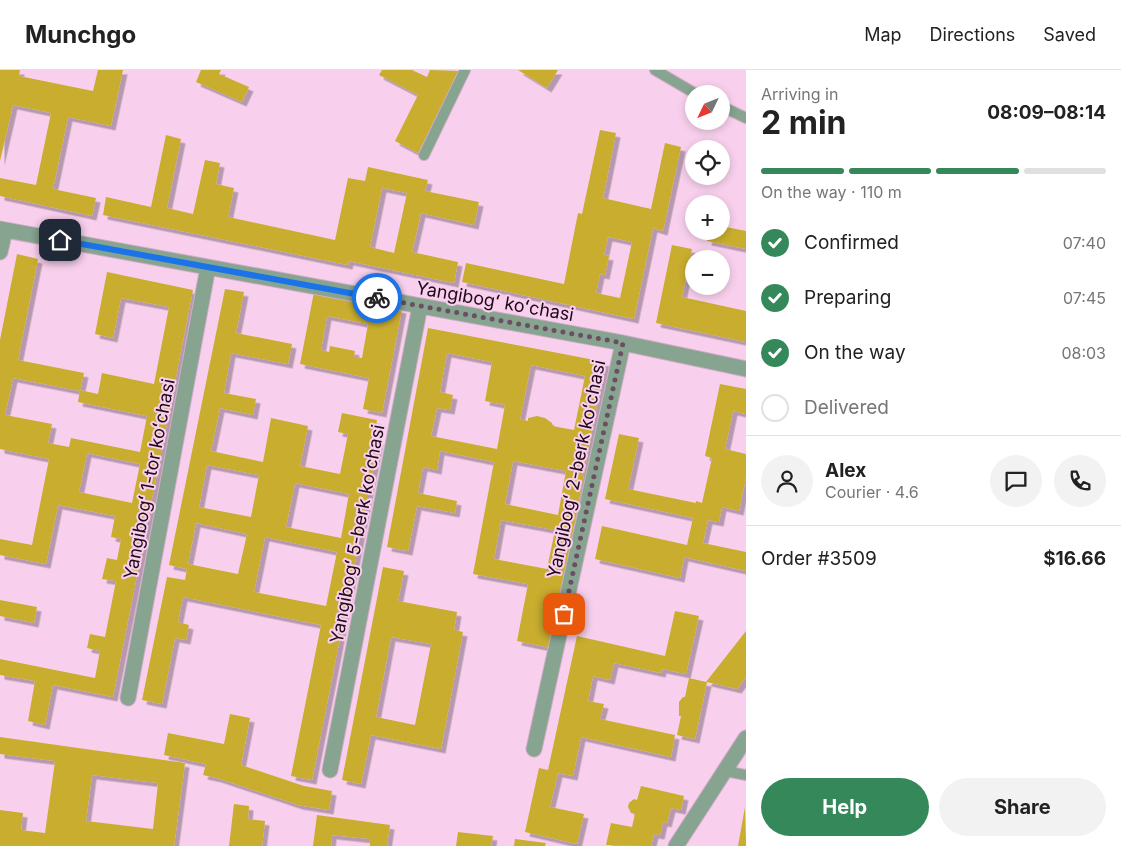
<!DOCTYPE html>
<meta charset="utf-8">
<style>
:root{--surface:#fff;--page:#f2f2f2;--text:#222;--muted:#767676;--line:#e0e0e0;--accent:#35885a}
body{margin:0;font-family:Inter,sans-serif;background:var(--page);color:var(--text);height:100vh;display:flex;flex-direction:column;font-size:19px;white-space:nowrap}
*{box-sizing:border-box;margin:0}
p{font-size:16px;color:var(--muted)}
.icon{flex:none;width:28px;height:28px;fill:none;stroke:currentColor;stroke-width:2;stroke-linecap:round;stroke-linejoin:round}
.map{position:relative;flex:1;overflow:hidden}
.panel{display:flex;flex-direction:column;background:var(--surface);width:375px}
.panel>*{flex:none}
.needle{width:32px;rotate:227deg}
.buttons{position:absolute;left:685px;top:15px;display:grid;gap:10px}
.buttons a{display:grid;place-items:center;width:45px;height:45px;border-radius:50%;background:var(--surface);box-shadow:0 2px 8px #0003;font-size:25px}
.pin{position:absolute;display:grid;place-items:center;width:42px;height:42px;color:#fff;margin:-21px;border-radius:10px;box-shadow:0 2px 8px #0006}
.courier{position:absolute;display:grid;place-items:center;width:50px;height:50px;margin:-25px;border:4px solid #1a73e8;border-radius:50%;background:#fff;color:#222;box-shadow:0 1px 6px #0007}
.overview em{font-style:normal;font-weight:700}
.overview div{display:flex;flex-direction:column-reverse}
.overview{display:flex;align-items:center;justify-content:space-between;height:85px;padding:0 15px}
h1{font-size:32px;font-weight:700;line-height:38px}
.bar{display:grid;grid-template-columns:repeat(4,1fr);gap:8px 5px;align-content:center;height:60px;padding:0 15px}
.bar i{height:6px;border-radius:4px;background:var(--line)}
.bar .on{background:var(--accent)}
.bar p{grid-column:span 4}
.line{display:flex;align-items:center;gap:12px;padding:0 15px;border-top:1px solid var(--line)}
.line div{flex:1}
.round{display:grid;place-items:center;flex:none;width:52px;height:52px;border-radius:26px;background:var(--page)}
ol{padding:0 15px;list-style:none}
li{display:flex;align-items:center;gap:15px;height:55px}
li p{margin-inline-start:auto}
li .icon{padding:5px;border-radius:50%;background:var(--accent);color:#fff;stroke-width:4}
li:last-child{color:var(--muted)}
li i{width:28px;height:28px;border:2px solid var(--line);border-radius:50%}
.button{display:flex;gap:10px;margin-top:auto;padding:10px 15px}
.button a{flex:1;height:58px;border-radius:30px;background:var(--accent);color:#fff;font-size:20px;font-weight:700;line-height:58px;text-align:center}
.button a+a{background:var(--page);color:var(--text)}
header{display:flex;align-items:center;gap:30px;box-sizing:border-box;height:70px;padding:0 25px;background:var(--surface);border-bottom:1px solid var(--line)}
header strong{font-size:24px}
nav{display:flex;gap:28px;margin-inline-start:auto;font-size:18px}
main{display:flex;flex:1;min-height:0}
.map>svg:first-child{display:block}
.building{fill:#c9ad2e;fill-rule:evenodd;filter:url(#shadow)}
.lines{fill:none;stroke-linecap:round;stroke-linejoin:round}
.service-casing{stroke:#d1acc7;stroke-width:12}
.minor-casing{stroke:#d1acc7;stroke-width:17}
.tertiary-casing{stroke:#d1acc7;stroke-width:17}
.service{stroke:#86a490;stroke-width:10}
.minor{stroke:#86a490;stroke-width:15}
.tertiary{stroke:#86a490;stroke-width:15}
.done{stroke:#6b4e64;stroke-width:5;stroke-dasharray:0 9}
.route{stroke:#1a73e8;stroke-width:6}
.labels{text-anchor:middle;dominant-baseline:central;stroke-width:4;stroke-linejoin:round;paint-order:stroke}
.street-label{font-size:18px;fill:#1f081a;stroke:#f8d0ed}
</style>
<header>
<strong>Munchgo</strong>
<nav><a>Map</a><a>Directions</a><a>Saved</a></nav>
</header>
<main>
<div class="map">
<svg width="746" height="776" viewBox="0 0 746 776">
<defs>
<filter id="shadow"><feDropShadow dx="4.5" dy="4.5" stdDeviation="0" flood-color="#0004"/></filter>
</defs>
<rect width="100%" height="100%" fill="#f8d0ed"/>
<!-- building -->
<path class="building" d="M0 0H20L19 6 93 21 98 0H123L111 56 68 47 53 119 96 128 92 146 0 126V108L36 115 51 43 13 35 0 91Z
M201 0H221L219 4 249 17 242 32 196 12Z
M382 0H412L427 7 430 0 459 1 418 83 395 71 418 25 379 5Z
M518 0H558L547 18Z
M600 60 616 63 603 128 651 139 665 73 681 77 663 161 653 158 634 249 462 212 466 193 564 214 578 143 582 144ZM608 167 632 172 620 228 596 223 600 204 605 205 609 186 604 185Z
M166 65 181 69 167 138 193 144 205 90 220 93 216 114 234 118 228 147 335 170 348 108 365 111 368 97 428 110 425 121 479 132 474 155 421 143 412 182 458 192 454 213 349 191 348 195 103 145 106 127 151 137ZM382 118 407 123 394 183 370 177Z
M721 156 746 161V179L707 171 709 161H721Z
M672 175 692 179 682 227 746 241V272L656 253Z
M17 184 38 189 18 290 84 303 80 321 13 308 5 345 52 354 48 373 69 377 71 368 140 382 147 346 78 332 80 320 98 324 102 303 154 314 169 237 121 228 113 268 95 264 107 202 193 220 113 627 53 615 45 655 28 651 35 611 0 605V589L95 608 100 581 87 578 90 564 105 567 116 511 102 509 107 488 117 490 121 469 111 467 115 446 58 435 46 494 0 485V469L32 475 49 389 0 379V270ZM87 383 140 394 132 433 79 422Z
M225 219 244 222 236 263 292 274 288 294 231 283 224 323 256 329 253 345 220 338 211 381 263 392 271 348 308 356 300 396 340 404 348 364 338 362 342 343 377 350 374 369 379 370 312 710 291 706 321 555 183 527 178 552 189 555 186 570 175 568 162 634 142 630 167 507 185 510 187 499 169 495ZM207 395 259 405 251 447 199 437ZM295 413 349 424 341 468 286 457ZM196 453 247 464 238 504 188 494ZM265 467 337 482 326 536 254 522Z
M314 222 402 239 382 343 363 339 369 308 300 294ZM327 246 368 254 362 288 354 287 355 281 330 276 329 282 321 280Z
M428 258 605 292 551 578 517 571 528 514 473 504 494 392 440 381 437 400 423 397 418 423 457 431 455 443 417 436 408 481 387 477ZM447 283 492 292 485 331 505 335 497 379 431 366 437 338 450 340 453 325 440 322ZM531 295 585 306 574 360 552 356V353L545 348 537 346 528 348V351L520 349ZM513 391 566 401 558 445 505 434ZM501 450 555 460 547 499 494 489Z
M720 314 746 319V344L733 341 725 379 746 384V407L739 441 722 437 719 452 708 450 703 473 746 482V501L684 487 680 508 595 489 602 456 687 475 693 448 605 429 619 364 639 368 628 419 696 433V431L702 433 712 388 705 386Z
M383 497 404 501 398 531 457 542 454 560 463 562 441 679 371 665 361 714 342 710ZM391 567 431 574 415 655 376 647Z
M0 530 37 537 34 553 0 546Z
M675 541 699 546 686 604 662 599 661 603 614 593 610 610 593 606 588 631 604 634 600 649 675 665 671 687 581 667 573 706 558 703 550 737 584 744 577 774 525 762 539 698 548 700 577 566 665 586Z
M746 561V607L737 619 707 612 695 669 677 665 681 646H679V632L683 627H685L689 608 706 612Z
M230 644 250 648 241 695 304 716 332 721 329 740 298 735 217 708 203 705 206 694 164 685 168 663 224 674Z
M0 667 185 693 174 776H0V740L23 743 21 760 45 763 55 691 0 684ZM92 705 158 713 153 759 86 751Z
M641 716 684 726 681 740 671 738 667 753 663 752 660 765 654 764 651 776 606 775 611 753 632 757 635 744 631 743 628 737 629 733 634 729 637 730Z
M234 734 249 736 248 749 265 751 262 776H229Z
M745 737 746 776H738Z
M317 745 390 755 387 776H370V769L332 765 331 776H313Z
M458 762 493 766 491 776H456Z
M515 769 546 773 545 776H514Z"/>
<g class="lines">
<!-- service casing -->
<g class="service-casing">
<path id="service" d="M655 0 696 24
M721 36 746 48
M424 85 465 0
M725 701 746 705"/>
</g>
<!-- minor casing -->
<g class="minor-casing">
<path id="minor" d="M0 159 623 273 746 299
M0 182 5 160
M128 628 208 197
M534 679 623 273
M330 700 420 236"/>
</g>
<!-- tertiary casing -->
<g class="tertiary-casing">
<path id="tertiary" d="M676 776 746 668"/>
</g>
<!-- service -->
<use href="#service" class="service"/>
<!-- minor -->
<use href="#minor" class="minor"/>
<!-- tertiary -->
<use href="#tertiary" class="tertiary"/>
</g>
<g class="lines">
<!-- done -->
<path class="done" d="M377 228 623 273 564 544"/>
<!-- route -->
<path class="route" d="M60 170 377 228"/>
</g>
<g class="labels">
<!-- street labels -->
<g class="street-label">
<text transform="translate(495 231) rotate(10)">Yangibogʻ koʻchasi</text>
<text transform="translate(576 399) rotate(-78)">Yangibogʻ 2-berk koʻchasi</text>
<text transform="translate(149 409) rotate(-79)">Yangibogʻ 1-tor koʻchasi</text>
<text transform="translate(357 464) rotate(-79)">Yangibogʻ 5-berk koʻchasi</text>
</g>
</g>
</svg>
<div class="buttons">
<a><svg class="needle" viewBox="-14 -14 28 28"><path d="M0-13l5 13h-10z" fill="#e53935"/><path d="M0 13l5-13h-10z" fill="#767676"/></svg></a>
<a><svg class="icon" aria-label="locate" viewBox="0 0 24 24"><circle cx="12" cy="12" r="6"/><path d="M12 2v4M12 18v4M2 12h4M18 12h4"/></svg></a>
<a>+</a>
<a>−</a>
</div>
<div class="pin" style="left:564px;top:544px;background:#ea580c"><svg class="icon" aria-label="bag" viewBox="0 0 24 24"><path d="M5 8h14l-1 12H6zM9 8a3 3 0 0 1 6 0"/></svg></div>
<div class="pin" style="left:60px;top:170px;background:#1f2937"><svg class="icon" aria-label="home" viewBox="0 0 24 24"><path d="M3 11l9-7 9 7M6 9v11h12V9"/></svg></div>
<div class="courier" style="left:377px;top:228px"><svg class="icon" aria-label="bike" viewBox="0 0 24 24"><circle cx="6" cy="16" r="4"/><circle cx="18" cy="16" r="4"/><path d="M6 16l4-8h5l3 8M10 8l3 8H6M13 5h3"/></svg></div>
</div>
<section class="panel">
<div class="overview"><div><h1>2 min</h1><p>Arriving in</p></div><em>08:09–08:14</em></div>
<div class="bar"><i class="on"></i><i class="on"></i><i class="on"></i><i></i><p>On the way · 110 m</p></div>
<ol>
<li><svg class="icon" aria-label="check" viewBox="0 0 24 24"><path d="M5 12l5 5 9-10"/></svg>Confirmed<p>07:40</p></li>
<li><svg class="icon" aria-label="check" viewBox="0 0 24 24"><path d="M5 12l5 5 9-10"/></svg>Preparing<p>07:45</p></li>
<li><svg class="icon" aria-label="check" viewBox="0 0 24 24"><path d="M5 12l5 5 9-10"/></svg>On the way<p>08:03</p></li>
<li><i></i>Delivered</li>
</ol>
<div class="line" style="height:90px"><a class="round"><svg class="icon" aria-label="person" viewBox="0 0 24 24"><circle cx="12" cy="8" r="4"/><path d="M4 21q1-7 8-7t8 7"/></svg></a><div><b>Alex</b><p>Courier · 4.6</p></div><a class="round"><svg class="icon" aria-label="chat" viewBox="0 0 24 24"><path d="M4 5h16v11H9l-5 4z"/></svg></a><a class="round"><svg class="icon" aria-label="phone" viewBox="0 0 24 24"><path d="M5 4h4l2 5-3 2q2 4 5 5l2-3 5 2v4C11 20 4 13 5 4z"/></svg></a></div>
<div class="line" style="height:65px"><div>Order #3509</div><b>$16.66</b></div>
<div class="button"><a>Help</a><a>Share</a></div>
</section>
</main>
